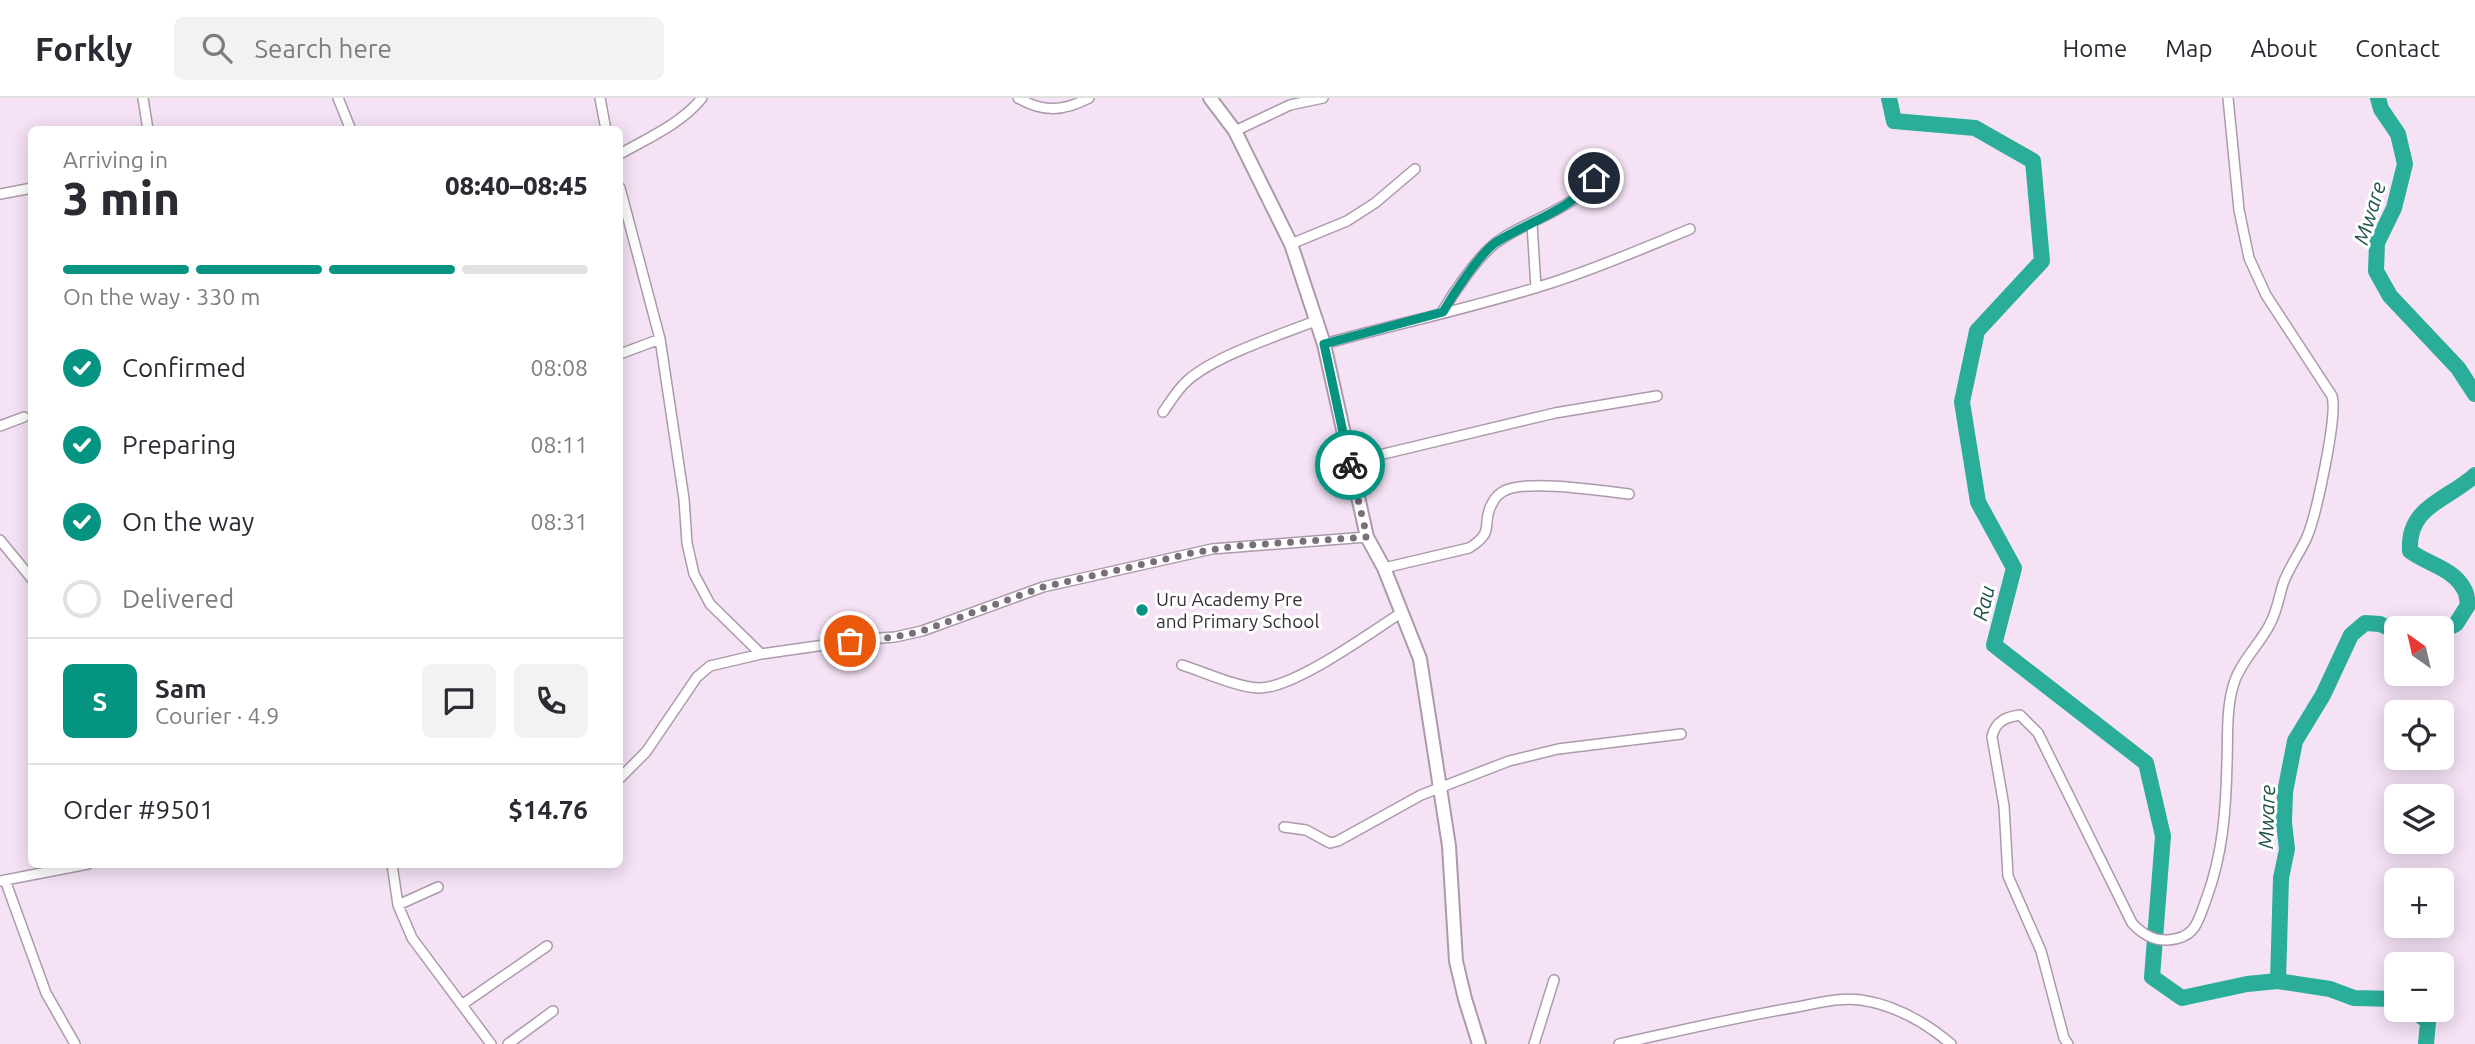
<!DOCTYPE html>
<meta charset="utf-8">
<style>
:root{--surface:#fff;--page:#f2f2f3;--text:#2b2b33;--muted:#7c7c81;--line:#e1e1e2;--accent:#059481}
body{margin:0;font-family:Ubuntu,sans-serif;background:var(--page);color:var(--text);height:100vh;display:flex;flex-direction:column;font-size:26px;white-space:nowrap}
*{box-sizing:border-box;margin:0}
p{font-size:23px;color:var(--muted)}
.icon{flex:none;width:38px;height:38px;fill:none;stroke:currentColor;stroke-width:2;stroke-linecap:round;stroke-linejoin:round}
.map{position:relative;flex:1;overflow:hidden}
.drawer{position:absolute;left:28px;top:28px;width:595px;height:742px;display:flex;flex-direction:column;background:var(--surface);border-radius:10px;box-shadow:0 4px 18px #0003}
.drawer>*{flex:none}
.needle{width:46px;rotate:326deg}
.buttons{position:absolute;left:2384px;top:518px;display:grid;gap:14px}
.buttons a{display:grid;place-items:center;width:70px;height:70px;border-radius:10px;background:var(--surface);box-shadow:0 4px 18px #0003;font-size:35px}
.pin{position:absolute;display:grid;place-items:center;width:60px;height:60px;color:#fff;margin:-30px;border:4px solid #fff;border-radius:50%;box-shadow:0 2px 7px #0007}
.courier{position:absolute;display:grid;place-items:center;width:70px;height:70px;margin:-35px;border:5px solid #059481;border-radius:50%;background:#fff;color:#222;box-shadow:0 2px 9px #0007}
.head em{font-style:normal;font-weight:800}
.head div{display:flex;flex-direction:column-reverse}
.head{display:flex;align-items:center;justify-content:space-between;height:119px;padding:0 35px}
h1{font-size:46px;font-weight:800;line-height:52px}
.bar{display:grid;grid-template-columns:repeat(4,1fr);gap:10px 7px;align-content:center;height:84px;padding:0 35px}
.bar i{height:9px;border-radius:5px;background:var(--line)}
.bar .selected{background:var(--accent)}
.bar p{grid-column:span 4}
.line{display:flex;align-items:center;gap:18px;padding:0 35px;border-top:2px solid var(--line)}
.line div{flex:1}
.round{display:grid;place-items:center;flex:none;width:74px;height:74px;border-radius:10px;background:var(--page)}
ol{padding:0 35px;list-style:none}
li{display:flex;align-items:center;gap:21px;height:77px}
li p{margin-inline-start:auto}
li .icon{padding:7px;border-radius:50%;background:var(--accent);color:#fff;stroke-width:4}
li:last-child{color:var(--muted)}
li i{width:38px;height:38px;border:4px solid var(--line);border-radius:50%}
header{display:flex;align-items:center;gap:42px;box-sizing:border-box;height:98px;padding:0 35px;background:var(--surface);border-bottom:2px solid var(--line)}
header strong{font-size:33px}
nav{display:flex;gap:38px;margin-inline-start:auto;font-size:24px}
.search{width:490px;height:63px;background:var(--page);display:flex;align-items:center;gap:18px;box-sizing:border-box;padding:0 24px;border-radius:10px;color:var(--muted);font-size:26px}
.map>svg:first-child{display:block}
.lines{fill:none;stroke-linecap:round;stroke-linejoin:round}
.river{stroke:#2aae99;stroke-width:16}
.minor-casing{stroke:#ac9aac;stroke-width:12}
.tertiary-casing{stroke:#ac9aac;stroke-width:16}
.minor{stroke:#fff;stroke-width:9}
.tertiary{stroke:#fff;stroke-width:12}
.done{stroke:#7a6e7a;stroke-width:7;stroke-dasharray:0 12.6}
.route{stroke:#059481;stroke-width:9}
.poi-dot{fill:#059481;stroke:#fff;stroke-width:2.5}
.labels{text-anchor:middle;dominant-baseline:central;stroke-width:6;stroke-linejoin:round;paint-order:stroke}
.poi-label{font-size:19px;fill:#373037;stroke:#fff;text-anchor:start}
.water-label{font-size:21px;font-style:italic;fill:#1f5249;stroke:#fff}
</style>
<header>
<strong>Forkly</strong>
<div class="search"><svg class="icon" aria-label="search" viewBox="0 0 24 24"><circle cx="10" cy="10" r="6"/><path d="M15 15l6 6"/></svg>Search here</div>
<nav><a>Home</a><a>Map</a><a>About</a><a>Contact</a></nav>
</header>
<div class="map">
<svg width="2475" height="946" viewBox="0 0 2475 946">
<rect width="100%" height="100%" fill="#f5e2f5"/>
<g class="lines">
<!-- river -->
<path class="river" d="M1889 0 1894 23 1975 30 2033 63 2042 163 1977 233 1962 304 1978 404 2014 470 1994 547 2146 665 2163 738 2152 879 2182 900 2247 886 2278 883 2330 891 2354 900 2396 901
M2378 0 2381 11 2398 36 2405 66 2394 110 2377 145 2376 173 2390 198 2458 270 2475 296
M2441 534 2456 526 2468 507C2467 502 2467 495 2464 491 2453 470 2427 466 2410 453 2407 408 2448 402 2475 377
M2278 883 2281 780 2287 751 2284 725 2285 694 2295 643 2323 597 2351 537 2365 525 2380 526 2396 533
M2414 912 2428 924 2426 946"/>
<!-- minor casing -->
<g class="minor-casing">
<path id="minor" d="M143 0 148 32
M338 0 351 32
M600 0 606 32
M1018 0C1044 15 1064 13 1089 0
M1235 33 1290 7 1323 0
M620 56C648 40 681 26 702 0
M620 90 660 241 684 401 687 445 694 476 710 506 761 556
M0 96 32 90
M1532 126 1536 190
M1291 146 1347 123 1375 105 1415 71
M1442 214C1454 194 1475 163 1492 148 1517 126 1567 114 1589 88 1597 80 1598 67 1599 57
M1324 246C1400 225 1476 209 1551 185 1598 170 1644 150 1690 131
M620 256 660 241
M1163 314C1171 303 1177 292 1187 283 1214 258 1282 236 1318 222
M0 328 24 319
M1350 364 1555 315 1657 298
M0 442 32 481
M1384 470 1469 450C1498 432 1479 426 1493 404 1495 400 1500 395 1504 393 1525 381 1603 393 1629 396
M1182 567C1204 574 1236 589 1259 590 1295 590 1369 535 1401 515
M620 680 646 654 697 579 710 568 761 556 867 541 895 539 922 533 1043 489 1212 451 1367 439
M1284 729 1306 732 1330 745 1338 743 1421 697 1509 663 1558 651 1681 636
M392 766 398 807 412 840 491 946
M5 782 46 895 75 946
M0 783 88 766
M398 807 438 789
M463 906 547 848
M508 946 553 913
M1534 946 1554 882
M1619 946C1678 933 1737 919 1797 909 1818 905 1840 899 1861 902 1895 907 1925 924 1951 946
M2068 946 2064 940 2041 853 2008 778 2004 708 1992 639C1995 624 2005 619 2020 617L2038 635 2132 825C2142 836 2153 843 2168 842 2197 840 2198 822 2207 799 2223 755 2226 711 2227 664 2228 638 2226 610 2234 585 2241 563 2260 546 2270 526 2277 513 2279 499 2283 486 2289 469 2300 455 2307 439 2316 418 2338 317 2332 298L2266 197 2249 160 2239 112 2228 0"/>
</g>
<!-- tertiary casing -->
<g class="tertiary-casing">
<path id="tertiary" d="M1210 0 1235 33 1291 146 1324 246 1367 439 1384 470 1420 561 1449 748 1456 863 1465 901 1479 946"/>
</g>
<!-- minor -->
<use href="#minor" class="minor"/>
<!-- tertiary -->
<use href="#tertiary" class="tertiary"/>
</g>
<g class="lines">
<!-- done -->
<path class="done" d="M850 543 895 539 922 533 1043 489 1192 455 1235 448 1367 439 1350 367"/>
<!-- route -->
<path class="route" d="M1350 367 1324 246 1443 214C1454 195 1478 158 1495 145 1525 125 1575 111 1594 80"/>
</g>
<!-- markers -->
<circle class="poi-dot" cx="1142" cy="512" r="7"/>
<g class="labels">
<!-- poi labels -->
<g class="poi-label">
<text x="1156" y="501">Uru Academy Pre<tspan x="1156" dy="22">and Primary School</tspan></text>
</g>
<!-- water labels -->
<g class="water-label">
<text transform="translate(2369 115) rotate(-73)">Mware</text>
<text transform="translate(1983 505) rotate(-76)">Rau</text>
<text transform="translate(2266 719) rotate(-88)">Mware</text>
</g>
</g>
</svg>
<div class="buttons">
<a><svg class="needle" viewBox="-14 -14 28 28"><path d="M0-13l5 13h-10z" fill="#e53935"/><path d="M0 13l5-13h-10z" fill="#7c7c81"/></svg></a>
<a><svg class="icon" aria-label="locate" viewBox="0 0 24 24"><circle cx="12" cy="12" r="6"/><path d="M12 2v4M12 18v4M2 12h4M18 12h4"/></svg></a>
<a><svg class="icon" aria-label="layers" viewBox="0 0 24 24"><path d="M12 4l9 5-9 5-9-5zM3 14l9 5 9-5"/></svg></a>
<a>+</a>
<a>−</a>
</div>
<div class="pin" style="left:850px;top:543px;background:#ea580c"><svg class="icon" aria-label="bag" viewBox="0 0 24 24"><path d="M5 8h14l-1 12H6zM9 8a3 3 0 0 1 6 0"/></svg></div>
<div class="pin" style="left:1594px;top:80px;background:#1f2937"><svg class="icon" aria-label="home" viewBox="0 0 24 24"><path d="M3 11l9-7 9 7M6 9v11h12V9"/></svg></div>
<div class="courier" style="left:1350px;top:367px"><svg class="icon" aria-label="bike" viewBox="0 0 24 24"><circle cx="6" cy="16" r="4"/><circle cx="18" cy="16" r="4"/><path d="M6 16l4-8h5l3 8M10 8l3 8H6M13 5h3"/></svg></div>
<section class="drawer">
<div class="head"><div><h1>3 min</h1><p>Arriving in</p></div><em>08:40–08:45</em></div>
<div class="bar"><i class="selected"></i><i class="selected"></i><i class="selected"></i><i></i><p>On the way · 330 m</p></div>
<ol>
<li><svg class="icon" aria-label="check" viewBox="0 0 24 24"><path d="M5 12l5 5 9-10"/></svg>Confirmed<p>08:08</p></li>
<li><svg class="icon" aria-label="check" viewBox="0 0 24 24"><path d="M5 12l5 5 9-10"/></svg>Preparing<p>08:11</p></li>
<li><svg class="icon" aria-label="check" viewBox="0 0 24 24"><path d="M5 12l5 5 9-10"/></svg>On the way<p>08:31</p></li>
<li><i></i>Delivered</li>
</ol>
<div class="line" style="height:126px"><b class="round" style="background:var(--accent);color:#fff">S</b><div><b>Sam</b><p>Courier · 4.9</p></div><a class="round"><svg class="icon" aria-label="chat" viewBox="0 0 24 24"><path d="M4 5h16v11H9l-5 4z"/></svg></a><a class="round"><svg class="icon" aria-label="phone" viewBox="0 0 24 24"><path d="M5 4h4l2 5-3 2q2 4 5 5l2-3 5 2v4C11 20 4 13 5 4z"/></svg></a></div>
<div class="line" style="height:91px"><div>Order #9501</div><b>$14.76</b></div>
</section>
</div>
